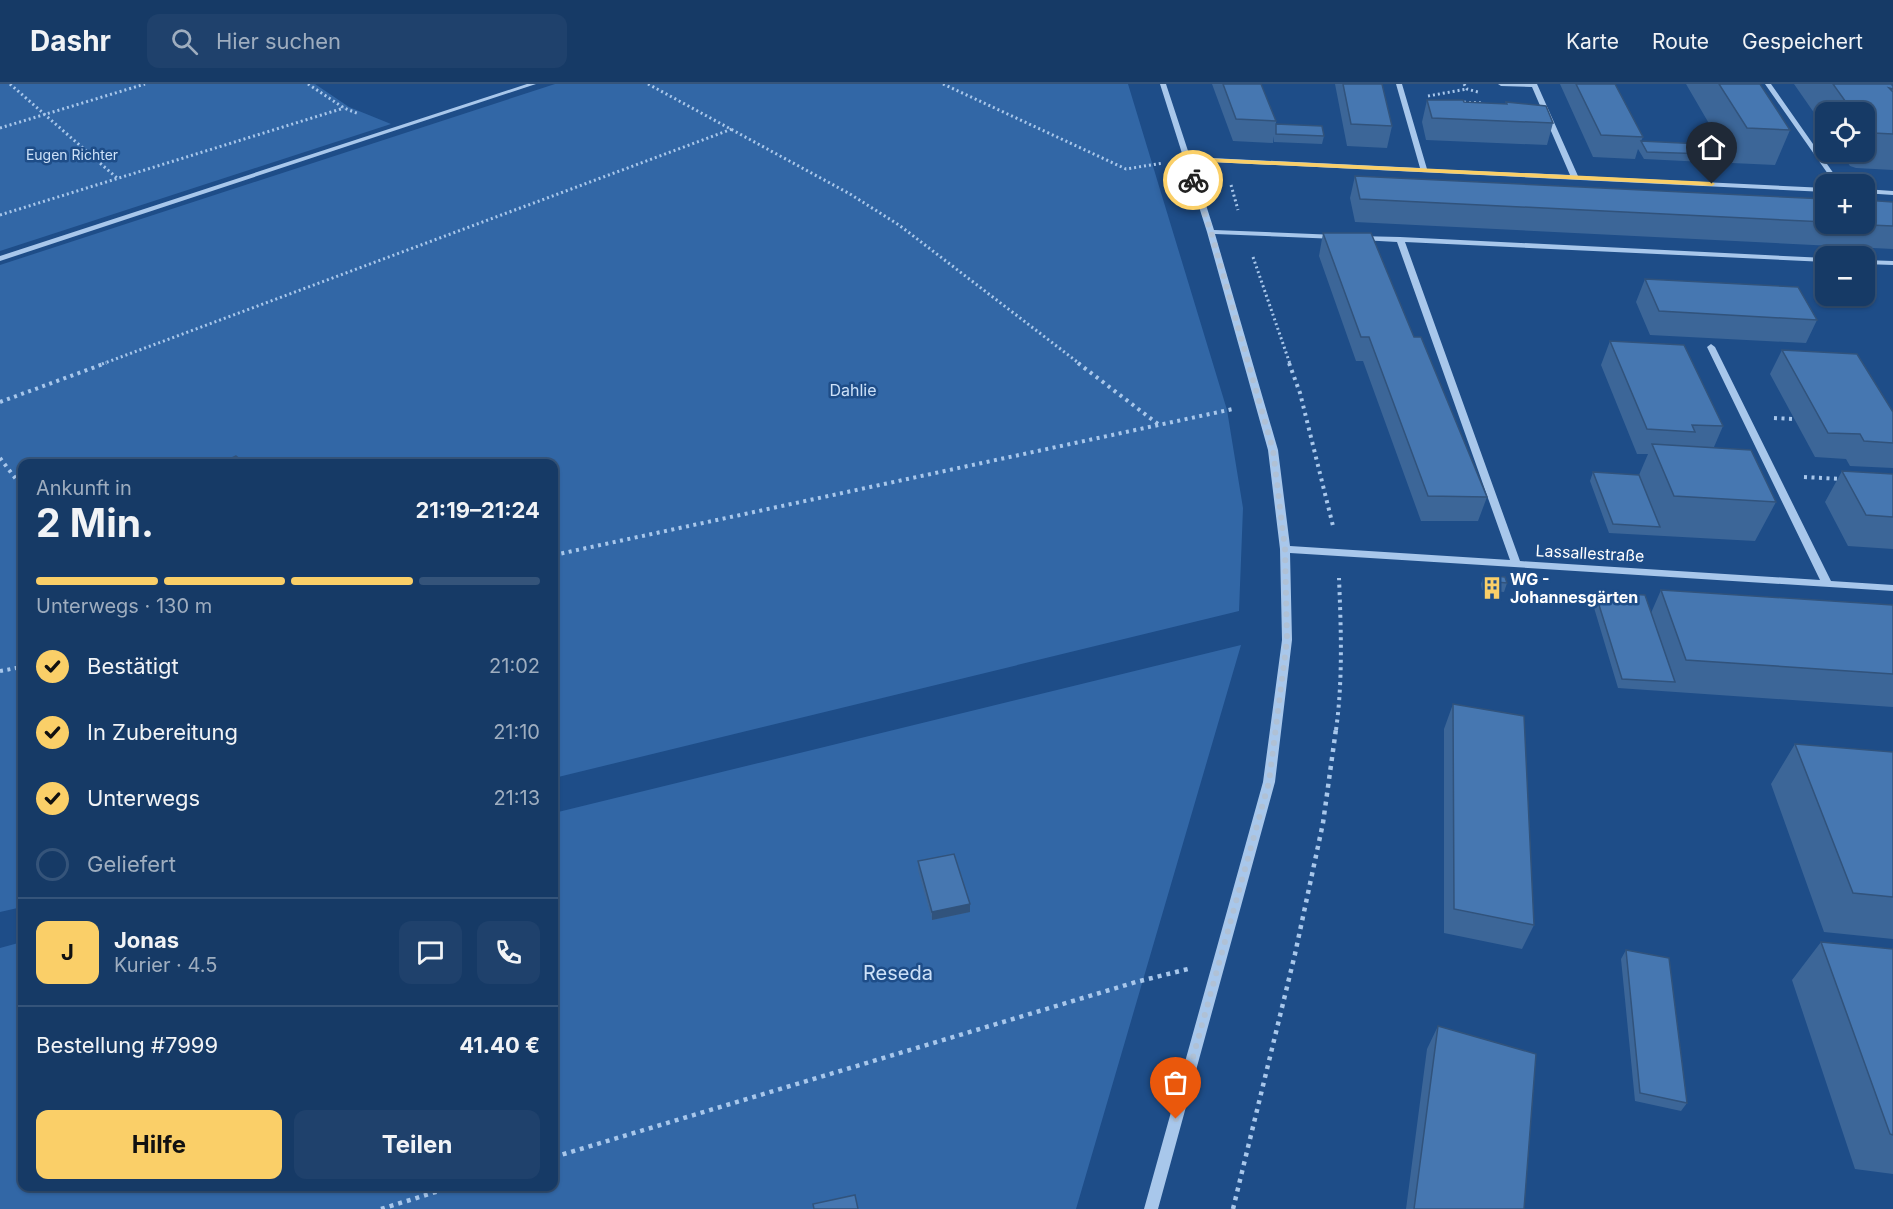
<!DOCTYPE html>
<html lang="de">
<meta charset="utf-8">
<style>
:root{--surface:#163a66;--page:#1f416c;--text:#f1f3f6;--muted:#9eadbf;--line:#35547a;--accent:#facf68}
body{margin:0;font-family:Inter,sans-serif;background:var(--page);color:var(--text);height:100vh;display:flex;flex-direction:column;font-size:22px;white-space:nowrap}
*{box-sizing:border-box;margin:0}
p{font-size:20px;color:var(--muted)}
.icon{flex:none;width:33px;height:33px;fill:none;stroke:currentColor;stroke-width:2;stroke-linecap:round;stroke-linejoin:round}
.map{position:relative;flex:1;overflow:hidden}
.sheet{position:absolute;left:18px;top:375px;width:540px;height:732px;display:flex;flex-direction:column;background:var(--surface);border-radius:12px;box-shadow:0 2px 4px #0004,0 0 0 2px var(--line)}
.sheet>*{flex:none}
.controls{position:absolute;left:1815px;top:18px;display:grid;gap:12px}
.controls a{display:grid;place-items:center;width:60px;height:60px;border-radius:12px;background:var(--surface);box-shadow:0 2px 4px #0004,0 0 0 2px var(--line);font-size:30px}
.pin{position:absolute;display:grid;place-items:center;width:51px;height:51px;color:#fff;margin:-62px -26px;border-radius:50% 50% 50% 0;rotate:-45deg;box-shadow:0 0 6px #0007}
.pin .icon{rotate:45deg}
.courier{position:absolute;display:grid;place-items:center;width:60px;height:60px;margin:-30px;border:4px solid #facf68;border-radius:50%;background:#fff;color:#222;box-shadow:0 2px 8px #0007}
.headline em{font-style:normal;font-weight:700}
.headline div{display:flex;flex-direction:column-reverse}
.headline{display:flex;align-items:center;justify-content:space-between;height:102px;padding:0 18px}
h1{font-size:39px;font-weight:700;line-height:45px}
.bar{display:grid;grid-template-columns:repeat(4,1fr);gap:9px 6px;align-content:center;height:72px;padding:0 18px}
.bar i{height:8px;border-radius:4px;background:var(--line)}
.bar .current{background:var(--accent)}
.bar p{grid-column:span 4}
.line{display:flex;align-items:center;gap:15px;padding:0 18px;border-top:2px solid var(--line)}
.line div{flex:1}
.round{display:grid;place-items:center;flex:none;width:63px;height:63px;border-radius:12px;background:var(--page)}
ol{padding:0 18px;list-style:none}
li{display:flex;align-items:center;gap:18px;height:66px}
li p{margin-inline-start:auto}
li .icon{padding:6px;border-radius:50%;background:var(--accent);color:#111;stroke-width:4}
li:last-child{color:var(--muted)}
li i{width:33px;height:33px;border:3px solid var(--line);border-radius:50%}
.cta{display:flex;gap:12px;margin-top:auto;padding:12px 18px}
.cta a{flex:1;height:69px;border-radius:12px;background:var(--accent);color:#111;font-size:24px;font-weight:700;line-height:69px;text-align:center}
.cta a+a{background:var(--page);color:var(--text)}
header{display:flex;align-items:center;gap:36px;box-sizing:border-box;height:84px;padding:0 30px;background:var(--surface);border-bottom:2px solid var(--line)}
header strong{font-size:28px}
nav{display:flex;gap:33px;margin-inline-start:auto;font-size:21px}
.search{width:420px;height:54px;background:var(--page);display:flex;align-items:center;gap:15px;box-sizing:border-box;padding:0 21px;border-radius:12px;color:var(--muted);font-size:22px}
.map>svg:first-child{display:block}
.green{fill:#3267a6}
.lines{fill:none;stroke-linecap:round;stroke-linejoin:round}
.path-far2{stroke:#a8c7eb;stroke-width:3;stroke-dasharray:2 3;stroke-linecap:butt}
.path-far1{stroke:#a8c7eb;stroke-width:4;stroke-dasharray:3 4.5;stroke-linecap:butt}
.path{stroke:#a8c7eb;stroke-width:4.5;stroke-dasharray:4 5;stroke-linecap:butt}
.minor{fill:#a8c7eb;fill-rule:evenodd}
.wall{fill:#3c6698}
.shaded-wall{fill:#31537c}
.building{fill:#4677b1;stroke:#31537c;stroke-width:1.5}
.route{fill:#facf68}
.done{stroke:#b0c1d5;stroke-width:6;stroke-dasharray:0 10.8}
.labels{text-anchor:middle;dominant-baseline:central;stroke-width:5;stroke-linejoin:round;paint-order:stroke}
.far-park-label{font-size:14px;fill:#cde1f8;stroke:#1e4d88}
.park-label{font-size:16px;fill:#cde1f8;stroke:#1e4d88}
.street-label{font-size:16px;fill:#fff;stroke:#1e4d88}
.poi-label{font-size:16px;font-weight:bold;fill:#fff;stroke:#1e4d88;text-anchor:start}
.near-park-label{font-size:20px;fill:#cde1f8;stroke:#1e4d88}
</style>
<header>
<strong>Dashr</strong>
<div class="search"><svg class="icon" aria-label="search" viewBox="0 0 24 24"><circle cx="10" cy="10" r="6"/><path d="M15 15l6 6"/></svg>Hier suchen</div>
<nav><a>Karte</a><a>Route</a><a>Gespeichert</a></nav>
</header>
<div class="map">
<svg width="1893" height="1125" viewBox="0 0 1893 1125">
<rect width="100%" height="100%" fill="#1e4d88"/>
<!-- green -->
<path class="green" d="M0 0H315L349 23 391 40 0 167Z
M555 0H1128L1227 326 1243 424 1239 527 554 694V380H22V823L0 828V181Z
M1241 561 1076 1125H0V864L22 858V1102H554V729Z"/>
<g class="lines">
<!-- path-far2 -->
<path class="path-far2" d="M10 0 117 94
M308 0 344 24 359 30
M648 0 850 110 899 141 1080 280
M943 0 1126 85 1163 79
M1464 0 1467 5 1478 8
M1428 12 1467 5
M1459 18 1484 19
M0 44 145 0
M1231 101 1238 126
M0 131 344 24
M1253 173 1290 280
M102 280 732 45"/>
<!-- path-far1 -->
<path class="path-far1" d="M1078 279 1158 340
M1289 279 1300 309 1333 442
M0 318 106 279
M1774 334 1794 335
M0 374 22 403
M1804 393 1841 395
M554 471 1233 325
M0 587 22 583
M1336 646C1343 596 1341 544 1339 494"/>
<!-- path -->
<path class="path" d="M554 1073 1136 898 1188 885
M381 1125 455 1102
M1233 1125 1295 870 1323 739 1336 645"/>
<!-- minor -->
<path class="minor" d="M527 0H536L0 177V172Z
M1160 0H1166L1190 73 1420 84 1396 0H1402L1427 85 1570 91 1532 3 1501 2 1498 0H1537L1578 92 1826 104V108L1192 77 1214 146 1337 151 1341 153 1337 155 1215 150 1278 366 1290 462 1510 476 1397 158 1361 156 1357 154 1358 152 1400 153 1826 174V178L1405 158 1520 477 1820 496 1707 263 1711 260 1715 263 1831 497 1893 501V507L1290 469 1292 556 1275 698 1158 1125H1144L1263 698 1282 556 1280 465 1268 366 1207 148Z
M1765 0H1771L1841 100H1835Z
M1864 105 1893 107V111L1864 109Z
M1864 176 1893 177V181L1864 180Z"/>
</g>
<!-- wall -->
<path class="wall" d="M1212 0H1261L1276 37V40L1324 52 1322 60 1274 58V52L1273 59 1233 57Z
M1335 0H1382L1392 42 1387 64 1347 62Z
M1560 0H1615L1643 53 1641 57 1707 70 1704 78 1644 75 1638 65 1635 75 1593 73Z
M1686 0H1760L1790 46 1775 81 1732 79Z
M1794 0H1891L1893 2V86L1856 84 1850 82 1840 68H1864V28H1826V46Z
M1427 16 1505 20 1506 18 1553 39 1547 61 1426 56 1422 38Z
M1355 92 1826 115V140H1864L1893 118V165L1355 138 1350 114Z
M1323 149 1414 253 1487 413 1478 437H1421L1363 277H1356L1319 172Z
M1645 195 1817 236 1806 259 1650 251 1636 218Z
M1610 257 1723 342 1714 363 1776 418 1755 457 1609 449 1590 397 1593 388 1639 391 1648 370H1637L1601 281Z
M1782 266 1893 328V384L1850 382 1846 375 1815 373 1770 290Z
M1842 387 1893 390V465L1848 462 1825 418Z
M1484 491 1507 499 1504 508 1482 506 1481 500Z
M1661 506 1893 521V623L1618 604 1592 517 1595 508 1651 529Z
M1453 620 1534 841 1522 865 1444 849V645Z
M1795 660 1893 668V855L1824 848 1771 700Z
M918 777 970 820V828L932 836 918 786Z
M1821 858 1893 865V1090L1855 1085 1792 896Z
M1626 866 1687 1019 1681 1027 1635 1017 1621 875Z
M1438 942 1524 1125H1406L1427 965Z"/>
<!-- shaded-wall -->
<path class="shaded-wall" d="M970 820V828L932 836V828Z"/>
<!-- building -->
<path class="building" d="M1223 0H1261L1276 37 1236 35Z
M1343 0H1382L1392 42 1351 40Z
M1576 0H1615L1643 53 1601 51Z
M1719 0H1760L1790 46 1747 44Z
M1833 0H1891L1893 2V5L1889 4 1893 8V50L1873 49 1866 46 1864 44V28H1853Z
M1427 16H1463L1464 18 1507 20 1506 18 1546 22 1553 39 1432 34Z
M1276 40 1322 42 1324 52 1276 50Z
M1641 57 1701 60 1707 70 1647 68Z
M1355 92 1826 115V138L1360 115Z
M1864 116 1893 118V142L1846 140H1864Z
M1323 149H1371L1414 253H1421L1487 413 1428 412 1369 253H1361Z
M1645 195 1798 203 1817 236 1659 227Z
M1610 257 1684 261 1723 342 1692 341 1695 348 1647 345Z
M1782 266 1857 270 1893 328V359L1864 357 1860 350 1828 349Z
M1652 360 1751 366 1776 418 1674 412Z
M236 372 246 380H220Z
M1842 387 1893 390V433L1866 431Z
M1593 388 1639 391 1660 443 1613 440Z
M1484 491 1505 493 1507 499 1485 497Z
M1661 506 1893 521V590L1686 576Z
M1595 508 1645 511 1675 598 1622 595Z
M1453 620 1524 632 1534 841 1454 825Z
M1795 660 1893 668V813L1853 809Z
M954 770 970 820 932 828 918 777Z
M1821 858 1893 865V1051L1890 1050Z
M1626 866 1669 874 1687 1019 1640 1009Z
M1438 942 1536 970 1524 1125H1414Z
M855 1111 858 1125H814L813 1120Z"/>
<!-- route -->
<path class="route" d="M1184 73 1712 98 1715 100 1712 102 1190 77 1196 96 1193 98 1190 96Z"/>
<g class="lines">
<!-- done -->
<path class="done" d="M1176 1035 1269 698 1287 556 1285 465 1273 366 1211 148 1193 96"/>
</g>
<!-- icons -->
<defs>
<g id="building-bare" transform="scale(1.8)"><path d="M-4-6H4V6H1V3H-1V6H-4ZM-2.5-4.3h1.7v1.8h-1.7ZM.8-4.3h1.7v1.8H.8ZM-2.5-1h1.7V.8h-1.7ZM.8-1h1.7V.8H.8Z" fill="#facf68" stroke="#1e4d88" stroke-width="2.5" paint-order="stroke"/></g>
</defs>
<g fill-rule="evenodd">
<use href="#building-bare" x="1492" y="504"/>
</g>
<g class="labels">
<!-- far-park labels -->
<g class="far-park-label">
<text x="72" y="70">Eugen Richter</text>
</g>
<!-- park labels -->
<g class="park-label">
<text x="853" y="306">Dahlie</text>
</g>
<!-- street labels -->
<g class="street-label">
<text transform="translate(1590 469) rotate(3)">Lassallestraße</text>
</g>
<!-- poi labels -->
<g class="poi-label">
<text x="1510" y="495">WG -<tspan x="1510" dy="18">Johannesgärten</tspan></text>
</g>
<!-- near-park labels -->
<g class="near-park-label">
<text x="898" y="889">Reseda</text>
</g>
</g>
</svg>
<div class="controls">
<a><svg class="icon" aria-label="locate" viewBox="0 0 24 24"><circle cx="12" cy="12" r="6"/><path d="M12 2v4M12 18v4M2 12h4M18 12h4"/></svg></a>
<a>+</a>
<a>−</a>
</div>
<div class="pin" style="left:1176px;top:1035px;background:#ea580c"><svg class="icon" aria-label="bag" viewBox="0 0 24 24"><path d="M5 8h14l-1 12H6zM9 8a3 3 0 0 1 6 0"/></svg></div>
<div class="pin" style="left:1712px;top:100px;background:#1f2937"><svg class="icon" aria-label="home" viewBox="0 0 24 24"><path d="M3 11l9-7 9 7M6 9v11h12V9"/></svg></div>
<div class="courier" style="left:1193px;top:96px"><svg class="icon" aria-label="bike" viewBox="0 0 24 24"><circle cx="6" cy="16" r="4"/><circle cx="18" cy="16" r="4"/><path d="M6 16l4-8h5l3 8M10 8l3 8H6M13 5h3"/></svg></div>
<section class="sheet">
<div class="headline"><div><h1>2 Min.</h1><p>Ankunft in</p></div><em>21:19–21:24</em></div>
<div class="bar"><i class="current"></i><i class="current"></i><i class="current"></i><i></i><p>Unterwegs · 130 m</p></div>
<ol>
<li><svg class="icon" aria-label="check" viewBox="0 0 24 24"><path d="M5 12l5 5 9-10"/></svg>Bestätigt<p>21:02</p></li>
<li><svg class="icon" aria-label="check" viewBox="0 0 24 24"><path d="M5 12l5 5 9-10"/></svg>In Zubereitung<p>21:10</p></li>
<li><svg class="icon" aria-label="check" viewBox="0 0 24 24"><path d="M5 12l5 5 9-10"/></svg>Unterwegs<p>21:13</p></li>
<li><i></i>Geliefert</li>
</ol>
<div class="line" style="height:108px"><b class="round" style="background:var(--accent);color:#111">J</b><div><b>Jonas</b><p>Kurier · 4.5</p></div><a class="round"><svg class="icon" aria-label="chat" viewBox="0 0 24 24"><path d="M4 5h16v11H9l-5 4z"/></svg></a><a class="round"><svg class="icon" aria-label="phone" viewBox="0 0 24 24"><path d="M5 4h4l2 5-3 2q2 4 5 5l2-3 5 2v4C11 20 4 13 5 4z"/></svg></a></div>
<div class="line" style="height:78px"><div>Bestellung #7999</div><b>41.40 €</b></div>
<div class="cta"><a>Hilfe</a><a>Teilen</a></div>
</section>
</div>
